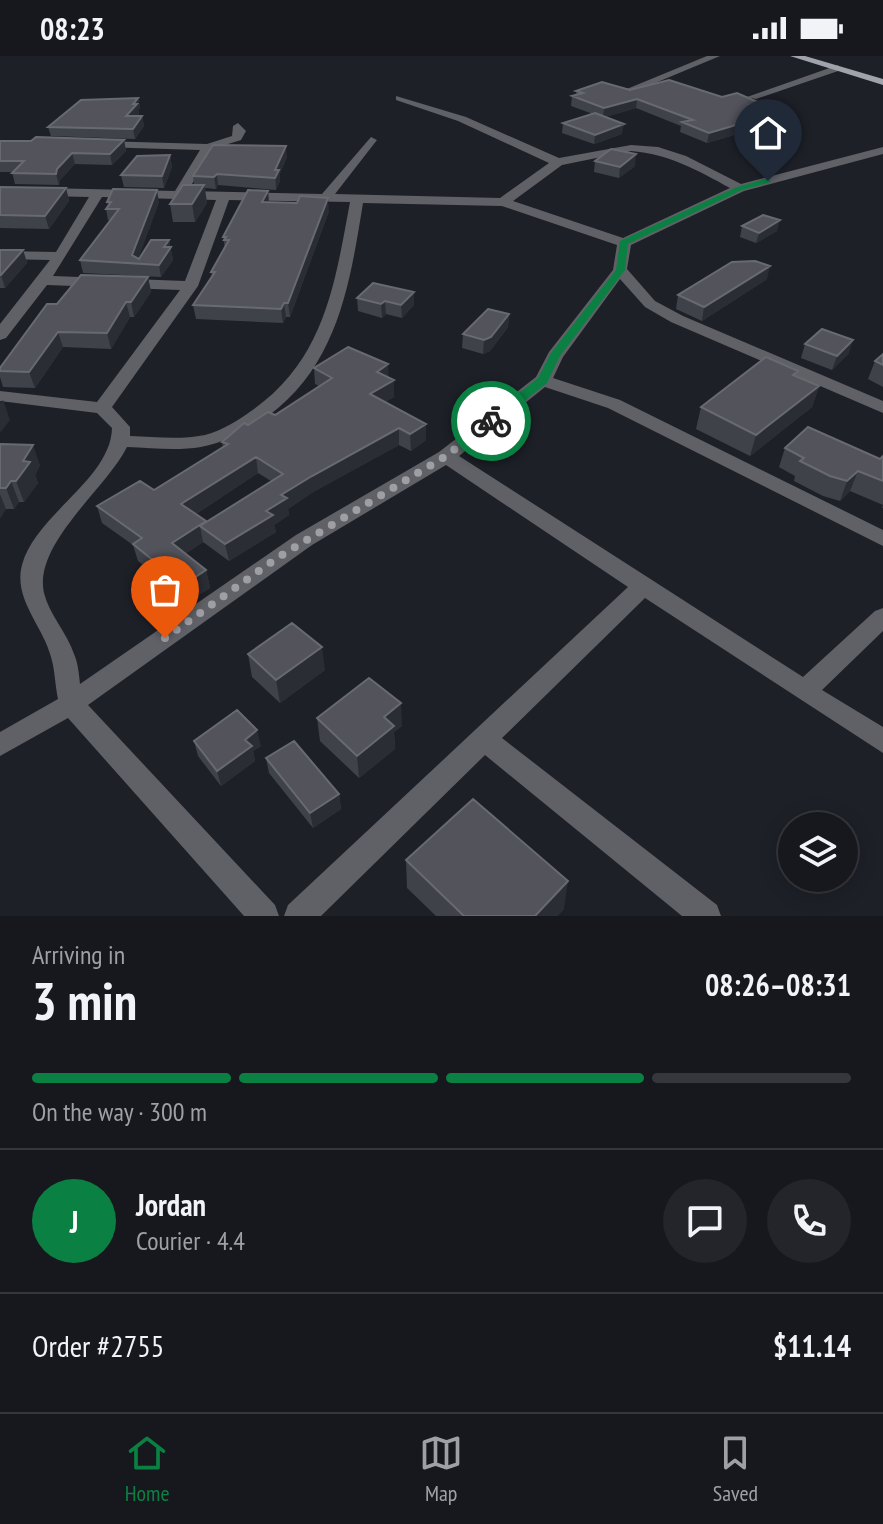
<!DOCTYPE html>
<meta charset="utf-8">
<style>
:root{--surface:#16181e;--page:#23252b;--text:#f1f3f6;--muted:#9ea0a4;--line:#35373c;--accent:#0b8043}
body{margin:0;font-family:"PT Sans Narrow",sans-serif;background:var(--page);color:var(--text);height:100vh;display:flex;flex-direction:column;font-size:30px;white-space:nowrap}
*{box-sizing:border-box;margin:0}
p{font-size:26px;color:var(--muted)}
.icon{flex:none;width:44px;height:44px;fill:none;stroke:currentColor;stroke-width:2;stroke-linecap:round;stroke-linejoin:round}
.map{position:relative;height:860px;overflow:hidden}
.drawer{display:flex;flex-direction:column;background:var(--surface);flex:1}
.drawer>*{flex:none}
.buttons{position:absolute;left:778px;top:756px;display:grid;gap:16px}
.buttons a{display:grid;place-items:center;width:80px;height:80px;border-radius:50%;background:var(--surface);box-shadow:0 4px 20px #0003,0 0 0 2px var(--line);font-size:40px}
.pin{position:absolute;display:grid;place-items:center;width:68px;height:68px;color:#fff;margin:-82px -34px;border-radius:50% 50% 50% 0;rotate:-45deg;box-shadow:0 0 8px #0007}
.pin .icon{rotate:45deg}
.courier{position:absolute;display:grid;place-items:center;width:80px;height:80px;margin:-40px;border:6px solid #0b8043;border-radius:50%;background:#fff;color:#222;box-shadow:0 2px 10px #0007}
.summary em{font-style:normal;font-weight:600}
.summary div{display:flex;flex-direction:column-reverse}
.summary{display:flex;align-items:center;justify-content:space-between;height:136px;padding:0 32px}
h1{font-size:52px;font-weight:600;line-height:60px}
.bar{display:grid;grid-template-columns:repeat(4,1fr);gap:12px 8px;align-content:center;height:96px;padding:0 32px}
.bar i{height:10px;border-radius:6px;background:var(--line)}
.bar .current{background:var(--accent)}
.bar p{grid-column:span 4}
.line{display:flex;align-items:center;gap:20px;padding:0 32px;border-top:2px solid var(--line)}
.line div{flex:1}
.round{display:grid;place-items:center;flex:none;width:84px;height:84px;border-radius:42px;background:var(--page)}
.status{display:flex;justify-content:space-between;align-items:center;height:56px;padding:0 40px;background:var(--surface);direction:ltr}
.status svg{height:22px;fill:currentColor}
.dock{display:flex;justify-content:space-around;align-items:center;height:112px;border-top:2px solid var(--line);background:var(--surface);font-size:22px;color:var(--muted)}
.dock a{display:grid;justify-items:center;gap:4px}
.dock .current{color:var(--accent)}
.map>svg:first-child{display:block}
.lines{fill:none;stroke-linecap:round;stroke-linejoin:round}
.minor{fill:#606166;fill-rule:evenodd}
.major{fill:#a1a3ac;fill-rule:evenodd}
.wall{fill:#40424a;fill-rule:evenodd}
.shaded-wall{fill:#2b2d35}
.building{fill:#52535b;stroke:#686a71;stroke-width:2}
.route{fill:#0b8043}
.done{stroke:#9d9fa5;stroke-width:8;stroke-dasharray:0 14.4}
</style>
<div class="status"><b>08:23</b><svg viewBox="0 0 49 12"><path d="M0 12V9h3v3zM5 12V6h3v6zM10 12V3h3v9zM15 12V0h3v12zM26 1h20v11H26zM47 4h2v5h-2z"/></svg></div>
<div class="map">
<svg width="883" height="860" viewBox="0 0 883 860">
<rect width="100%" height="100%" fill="#1e2028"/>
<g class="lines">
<!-- minor -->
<path class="minor" d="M707 0H720L631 37 622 35Z
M838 9 841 14 756 43 747 41Z
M396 40 466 61 559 102 631 89 658 91 686 100 741 128 883 91V98L744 135 631 189 627 213 655 245 683 260 883 345V357L671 266 645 251 620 223 563 301 553 322 620 344 883 474V490L608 352 545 331 459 400 803 621 875 555 883 552V575L822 634 883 671V697L645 542 502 682 717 849 721 860H682L485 699 321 860H284L288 849 628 531 446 409 312 489 88 649 275 849 279 860H244L68 662 0 700V676L58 643C55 629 55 614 51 601 43 570 13 543 22 509 35 459 111 423 112 372L97 357 0 345V335L97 346 180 234 47 229 6 282 0 284V268L50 204 0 203V195L56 196 89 141 0 139V131L175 135 200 94 100 91 94 88 100 85 207 88 232 80 233 70 238 67 246 75 241 84 212 93 188 135 322 138 371 81 377 84 335 138 500 142 549 107 458 65 396 44ZM631 95C669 98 697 114 730 132L623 182 513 145 562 109ZM102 141 216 144 185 225 53 220ZM229 144 350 146C335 227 325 302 254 353 239 364 223 374 205 379 181 384 155 381 130 380V371L112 351 198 230ZM363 147 502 150 617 189 613 214 549 296 536 321 439 396 296 479 80 628C79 618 78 607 74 598 67 577 49 558 44 537 33 488 106 433 127 391 152 392 177 395 201 391 226 386 248 375 268 360 338 309 350 227 363 147Z"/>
<!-- major -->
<path class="major" d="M790 0H805L883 23V29Z"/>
</g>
<!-- wall -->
<path class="wall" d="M630 34 760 47 759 53 795 79 764 85 744 76 707 87 680 76 681 70 636 52 605 61 622 78 594 88 562 77 563 67 593 58 571 50 572 40 576 39V35Z
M138 42 140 52 138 54 139 58 137 60H142L144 70 135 83 51 80 48 71Z
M124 84 126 95 112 109 75 108 60 124 59 129 15 128 12 116H0V85Z
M170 99 172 111 164 132 124 131 121 119Z
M287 101 280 117V125L276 134 218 129 216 133 205 132 207 147 195 166H173L170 148 194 129 193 120Z
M595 105 635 110 619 122 594 116Z
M0 131 66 132 69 145 49 173 0 172Z
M268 135 269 146 329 155 290 261H286L283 267 196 263 193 249 212 221 211 216 225 193 223 181Z
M107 146H159L138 202 169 184 173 204 161 221 83 217 80 204 110 164H108L106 153 108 149Z
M742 170 777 175 756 187 740 181Z
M0 194H23L27 207 5 232H0Z
M148 221 151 236 134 261H130L111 293 63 291 35 332 3 331 0 321V312L57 248Z
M767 223 702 265 676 253 678 239Z
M357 242 414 249 402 262 386 258 382 262 358 255Z
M509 258 508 271 490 295 483 298 462 292 463 278Z
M805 288 849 297 832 314 801 302Z
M883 298V331L868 323 875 305Z
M314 312 388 322 394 341 385 346 426 384 411 395 399 389 313 436 288 453 289 459 274 469 276 476 229 505 203 486 185 498 206 514 210 532 195 541 193 539 185 544 138 505 133 489 102 467 97 450 154 434 223 391 222 386 248 369 275 359 319 330 315 328ZM258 417 271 425 206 466 196 458Z
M796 320 819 330 812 351 750 400 696 373 701 351Z
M0 388 40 409 35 419 38 427 24 446H19L14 453H6L0 462Z
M785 392 880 403 883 400V452H882L883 449 850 435 840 445 823 440 794 425 795 420 779 411Z
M248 598 325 614 280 647 252 621Z
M317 662 402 670 394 676 395 693 359 722 320 685Z
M194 685 261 690 253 695 255 705 221 730 198 700Z
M266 702 339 738 341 753 313 772 269 717Z
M406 804 564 853 557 860H436L407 832Z"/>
<!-- shaded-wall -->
<path class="shaded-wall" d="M138 42 140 52 138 54 139 58 128 70 126 60Z
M637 43 636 52 603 62 604 52Z
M142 60 144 70 135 83 133 73Z
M746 66 744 76 707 87 709 77Z
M624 68 622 78 594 88 595 79Z
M797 69 795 79 764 85 766 75Z
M124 84 126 95 112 109 110 98Z
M286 90 287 101 280 117V125L276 134 275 114Z
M72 97 75 108 60 124 59 129 56 118 57 113Z
M636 98 635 110 619 122 620 111Z
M170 99 172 111 164 132 162 120Z
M217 118 218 129 216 133 214 121Z
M204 129 207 147 195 166 192 148Z
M66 132 69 145 49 173 45 160Z
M157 134 159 146 137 207 132 199Z
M268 135 269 148 262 146Z
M328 142 329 155 290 261 288 247Z
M780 164 777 175 756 187 759 177Z
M169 184 173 204 161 221 159 209 164 191Z
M23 194 27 207 5 232 1 219Z
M770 210 767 223 702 265 704 251Z
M148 221 151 236 134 261 131 246Z
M414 236V249L402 262 401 249Z
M385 245 386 258 382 262 381 248Z
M126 246 130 261 111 293 107 277Z
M284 247 286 261 283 267 281 253Z
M509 258 508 271 490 295 483 298 484 284Z
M58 276 63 291 35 332 29 316Z
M853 284 849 297 832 314 837 300Z
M388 308 389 324 377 316Z
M394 324V341L371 354 370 338Z
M819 330 812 351 750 400 756 379Z
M3 344 10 364 0 377V347Z
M426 368V384L411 395 410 378Z
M399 372V389L313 436 288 453 289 459 274 469 276 476 229 505 225 488 266 455 281 439 312 420Z
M33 389 40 409 35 419 38 427 24 446 16 425 23 405Z
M256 401 258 417 185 465 181 448Z
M858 415 850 435 840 445 847 425Z
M11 425 19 446 14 453 6 432Z
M0 438 6 453 0 462Z
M206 465 200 470 203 486 176 504 172 487Z
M206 514 210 532 195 541 191 524Z
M189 522 193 539 185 544 181 527Z
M322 591 325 614 280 647 276 624Z
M401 647 402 670 394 676 395 693 359 722 357 700 384 661Z
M257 674 261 690 253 695 255 705 221 730 217 715 245 684Z
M339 738 341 753 313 772 310 757Z
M568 825 564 853 557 860H535Z"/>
<!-- building -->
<path class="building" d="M669 24 722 41 737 37 760 47 750 49 797 69 766 75 746 66 709 77 682 66 693 64 637 43 604 52 572 40 583 37 576 35 602 26 630 34Z
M138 42 133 48H137L126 60H142L133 73 48 71 81 44Z
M595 57 624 68 595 79 563 67Z
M36 81 124 84 110 98 72 97 57 113 56 118 12 117 24 105H0V85H31Z
M213 89 286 90 275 114H279L275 122 217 118 214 121 193 120Z
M611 93 636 98 620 111 595 105Z
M170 99 162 120 121 119 137 100Z
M183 129H204L192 148H170Z
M0 131 66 132 45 160 0 159Z
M113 133 157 134 132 199 139 203 151 184H169L164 191H171L159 209 80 204 119 153H106L111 146H107Z
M248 134 268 135 262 146 297 147 300 140 328 142 288 247H284L281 253 193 249 215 216H211L229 184H224L226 181H223Z
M763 159 780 164 759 177 742 170Z
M0 194H23L1 219H0Z
M755 205 770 210 704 251 678 239 732 206Z
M81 219 148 221 131 246H126L107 277 58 276 29 316 0 315V312L47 248H57Z
M373 227 414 236 401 249 385 245 381 248 357 242Z
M488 253 509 258 491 281 484 284 463 278Z
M822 273 853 284 837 300 805 288Z
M348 291 388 308 377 316 394 324 370 338 426 368 410 378 399 372 312 420 281 439 287 442 266 455 273 459 225 488 200 470 283 418 256 401 181 448 206 465 172 487 206 514 191 524 189 522 181 527 133 488 142 482 97 450 140 425 154 434 228 388 222 386 244 367 248 369 268 356 275 359 332 322 314 312Z
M883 298V309L875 305Z
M766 301 798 315 793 319 819 330 756 379 701 351Z
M808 371 880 403 883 400V425L858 415 847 425 830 420 800 405 804 402 785 392Z
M0 388 33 389 23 405 30 406 16 425H11L6 432H0Z
M292 567 322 591 276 624 248 598Z
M369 622 401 647 384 661 394 670 357 700 317 662Z
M237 654 257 674 245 684 252 690 217 715 194 685Z
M294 685 339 738 310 757 266 702Z
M473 743 568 825 535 860H464L406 804Z"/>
<!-- route -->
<path class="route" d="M768 122 771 126 742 134 628 188 625 214 560 300 547 327 495 368H486V363L538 322 551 297 616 214 620 185 737 131Z"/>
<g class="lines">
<!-- done -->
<path class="done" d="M165 582 277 502 446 400 491 365"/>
</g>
</svg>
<div class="buttons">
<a><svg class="icon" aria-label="layers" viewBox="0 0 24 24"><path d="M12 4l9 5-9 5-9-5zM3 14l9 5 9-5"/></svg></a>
</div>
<div class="pin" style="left:165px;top:582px;background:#ea580c"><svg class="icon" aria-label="bag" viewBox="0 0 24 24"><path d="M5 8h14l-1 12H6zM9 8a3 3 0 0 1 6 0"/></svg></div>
<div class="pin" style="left:768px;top:125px;background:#1f2937"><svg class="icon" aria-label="home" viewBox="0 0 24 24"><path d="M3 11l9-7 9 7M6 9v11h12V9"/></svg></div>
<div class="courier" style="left:491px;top:365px"><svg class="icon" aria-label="bike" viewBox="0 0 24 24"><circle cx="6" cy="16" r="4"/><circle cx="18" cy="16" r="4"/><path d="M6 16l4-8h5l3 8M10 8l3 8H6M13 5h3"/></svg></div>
</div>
<section class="drawer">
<div class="summary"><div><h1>3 min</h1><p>Arriving in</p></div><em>08:26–08:31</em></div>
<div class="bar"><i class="current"></i><i class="current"></i><i class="current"></i><i></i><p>On the way · 300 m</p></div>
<div class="line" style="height:144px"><b class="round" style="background:var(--accent);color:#fff">J</b><div><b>Jordan</b><p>Courier · 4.4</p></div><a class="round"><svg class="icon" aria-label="chat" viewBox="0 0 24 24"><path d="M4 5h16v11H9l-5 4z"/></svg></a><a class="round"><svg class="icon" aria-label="phone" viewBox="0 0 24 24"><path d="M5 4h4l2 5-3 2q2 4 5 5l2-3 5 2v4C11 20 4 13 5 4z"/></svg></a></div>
<div class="line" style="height:104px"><div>Order #2755</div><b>$11.14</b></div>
</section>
<nav class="dock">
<a class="current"><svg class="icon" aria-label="home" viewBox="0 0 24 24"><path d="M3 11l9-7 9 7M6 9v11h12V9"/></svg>Home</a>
<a><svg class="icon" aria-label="map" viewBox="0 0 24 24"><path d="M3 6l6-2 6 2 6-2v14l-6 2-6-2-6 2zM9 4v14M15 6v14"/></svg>Map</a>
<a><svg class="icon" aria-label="saved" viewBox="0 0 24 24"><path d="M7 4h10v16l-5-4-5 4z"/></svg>Saved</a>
</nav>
